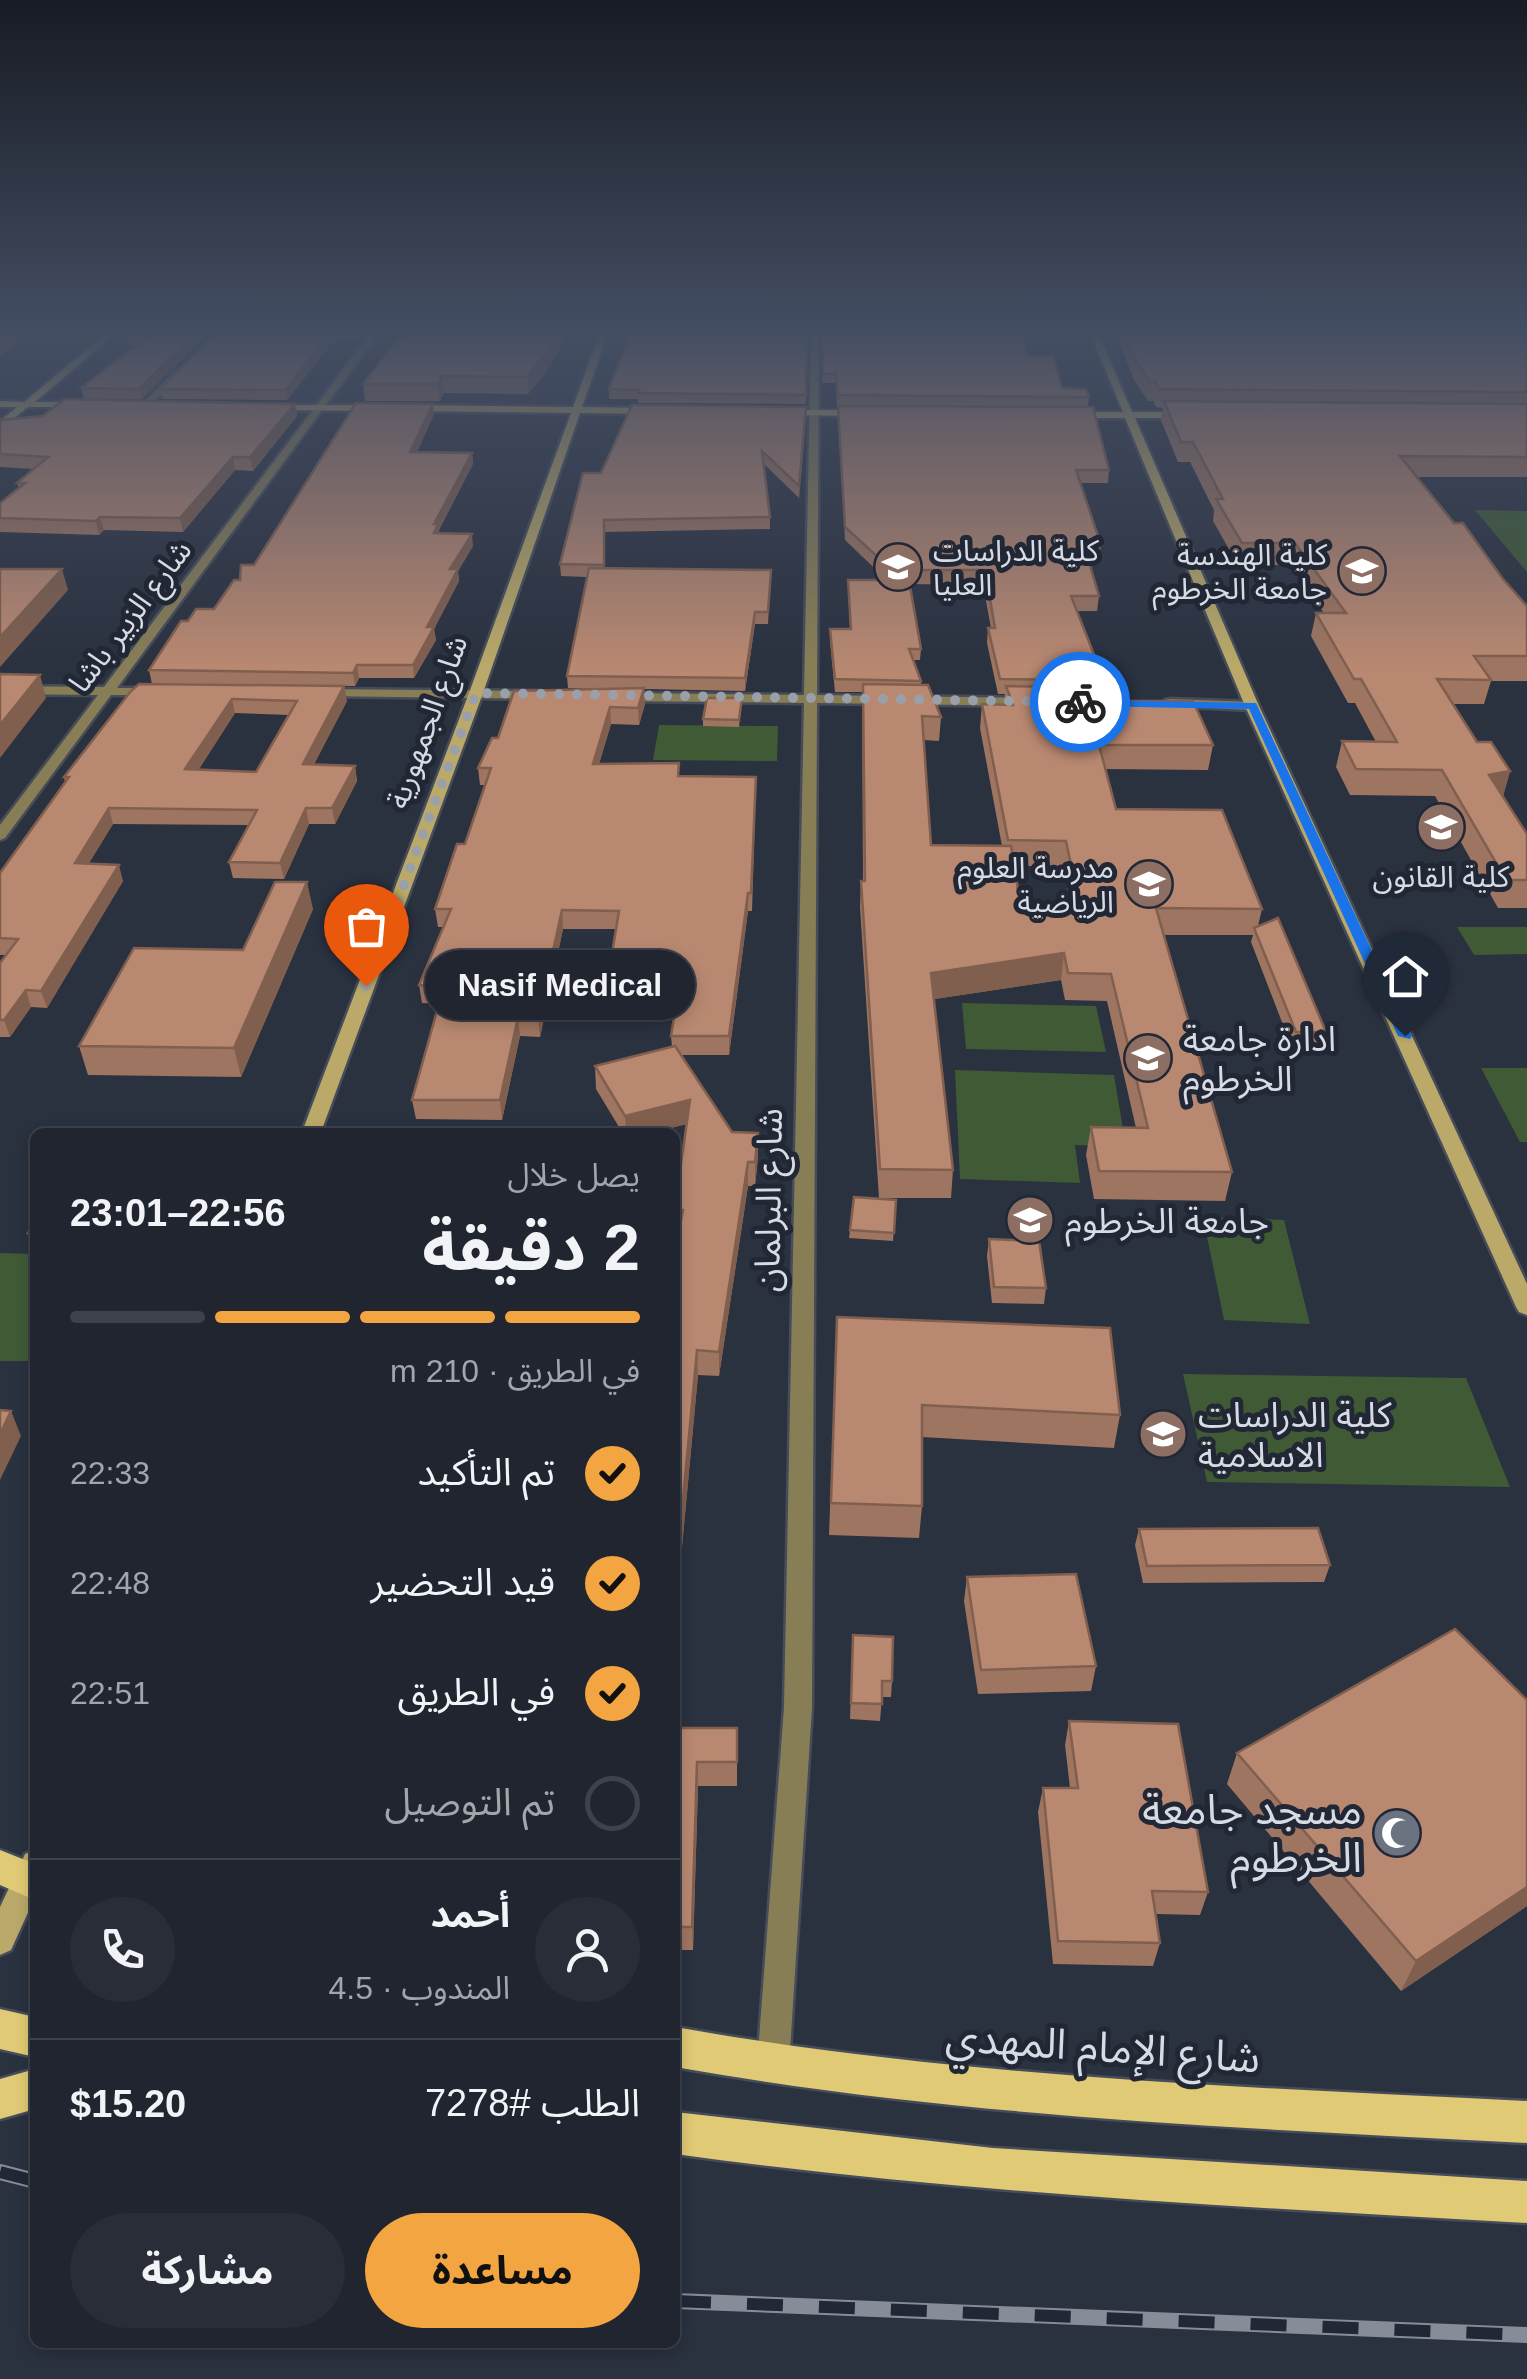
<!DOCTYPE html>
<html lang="ar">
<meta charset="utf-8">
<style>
:root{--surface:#20252f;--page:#282d37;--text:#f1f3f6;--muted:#a2a5aa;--line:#3d424b;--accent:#f2a541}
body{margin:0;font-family:Helvetica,"Noto Sans Arabic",sans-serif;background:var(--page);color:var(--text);direction:rtl;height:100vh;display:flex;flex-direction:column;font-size:38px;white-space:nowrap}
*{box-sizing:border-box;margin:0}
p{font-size:32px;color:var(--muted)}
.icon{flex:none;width:55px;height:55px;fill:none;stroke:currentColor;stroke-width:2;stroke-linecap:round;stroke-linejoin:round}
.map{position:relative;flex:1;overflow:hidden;direction:ltr}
.panel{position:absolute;left:30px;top:1128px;width:650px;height:1220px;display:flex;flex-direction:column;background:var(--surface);border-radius:15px;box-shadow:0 5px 15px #0003,0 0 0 2px var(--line);direction:rtl}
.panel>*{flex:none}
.pin{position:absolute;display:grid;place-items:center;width:85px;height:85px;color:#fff;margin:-102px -42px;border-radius:50% 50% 50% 0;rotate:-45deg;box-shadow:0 0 10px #0007}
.pin .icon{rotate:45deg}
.courier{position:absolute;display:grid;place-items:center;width:100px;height:100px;margin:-50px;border:8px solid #1a73e8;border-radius:50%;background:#fff;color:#222;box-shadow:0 2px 12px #0007}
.bubble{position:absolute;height:70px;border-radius:35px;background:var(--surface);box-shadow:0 5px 15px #0003,0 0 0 2px var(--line);font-size:32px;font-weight:700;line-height:70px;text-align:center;direction:rtl}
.headline em{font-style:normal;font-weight:700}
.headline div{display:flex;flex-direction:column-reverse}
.headline{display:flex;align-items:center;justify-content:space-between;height:170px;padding:0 40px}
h1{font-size:65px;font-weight:700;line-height:75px}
.bar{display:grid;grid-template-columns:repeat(4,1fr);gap:15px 10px;align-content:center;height:120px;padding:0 40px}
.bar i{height:12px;border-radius:8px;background:var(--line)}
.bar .current{background:var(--accent)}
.bar p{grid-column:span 4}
.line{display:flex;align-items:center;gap:25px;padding:0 40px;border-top:2px solid var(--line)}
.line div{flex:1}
.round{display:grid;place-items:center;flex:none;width:105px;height:105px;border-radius:52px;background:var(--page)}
ol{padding:0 40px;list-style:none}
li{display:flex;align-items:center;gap:30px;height:110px}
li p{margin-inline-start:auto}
li .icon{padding:10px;border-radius:50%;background:var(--accent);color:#111;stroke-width:4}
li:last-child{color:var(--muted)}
li i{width:55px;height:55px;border:5px solid var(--line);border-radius:50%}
.button{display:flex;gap:20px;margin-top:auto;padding:20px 40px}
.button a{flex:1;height:115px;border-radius:60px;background:var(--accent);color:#111;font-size:40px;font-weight:700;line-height:115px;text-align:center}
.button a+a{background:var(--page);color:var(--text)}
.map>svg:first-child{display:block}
.green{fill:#405a35}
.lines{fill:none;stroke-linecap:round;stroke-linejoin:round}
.street-casing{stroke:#464c59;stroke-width:5}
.secondary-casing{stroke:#464c59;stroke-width:5}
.primary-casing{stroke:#464c59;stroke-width:5}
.street{fill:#887e56;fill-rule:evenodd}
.secondary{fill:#baa968;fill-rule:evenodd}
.primary{fill:#e0ca75;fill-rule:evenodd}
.rail-casing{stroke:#868c98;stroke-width:16}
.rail{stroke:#212735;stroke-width:12;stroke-dasharray:36;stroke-linecap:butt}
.wall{fill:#9e7561;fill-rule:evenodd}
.shaded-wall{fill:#815f4f}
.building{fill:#b88871;stroke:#815f4f;stroke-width:2.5;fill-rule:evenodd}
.route{fill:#1a73e8}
.done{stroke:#9aa0aa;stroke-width:10;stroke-dasharray:0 18}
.labels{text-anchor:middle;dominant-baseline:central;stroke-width:10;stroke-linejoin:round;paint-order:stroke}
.far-poi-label{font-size:30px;fill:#d6dbe4;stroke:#212735;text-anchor:end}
.far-street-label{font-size:30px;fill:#d6dbe4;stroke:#212735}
.poi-label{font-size:35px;fill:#d6dbe4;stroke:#212735;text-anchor:start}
.street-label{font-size:35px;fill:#d6dbe4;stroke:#212735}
.near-poi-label{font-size:42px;fill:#d6dbe4;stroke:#212735;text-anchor:end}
.near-street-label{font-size:42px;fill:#d6dbe4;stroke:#212735}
</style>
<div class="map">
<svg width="1527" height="2379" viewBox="0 0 1527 2379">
<rect width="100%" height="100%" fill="#2a313f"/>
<!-- green -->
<path class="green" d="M1475 510 1527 511V572Z
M659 725 778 726 777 761 653 760Z
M1457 927H1527V954L1474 955Z
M962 1003 1096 1006 1106 1052 966 1049Z
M1481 1068H1527V1142H1520Z
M955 1070 1114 1075 1126 1147 1075 1145 1080 1183 960 1179Z
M1203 1217 1284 1220 1310 1324 1224 1320Z
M0 1253 35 1254V1361H0Z
M1183 1374 1466 1378 1510 1487 1207 1482Z"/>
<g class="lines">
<!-- street casing -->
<g class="street-casing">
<path id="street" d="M371 333H379L117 688H156L163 692 161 695H111L5 838 0 840V825L98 695 0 694V686L104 687Z
M811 333H819L817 695 1031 698 1038 702 1031 706 817 703 812 1708 789 2066 784 2077 773 2082 762 2077 757 2066 784 1708 804 703 620 701 613 697 620 693 804 695Z
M175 371 182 373 148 408H142V404Z
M315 689 541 691 548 695 541 699 320 696 313 692Z
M1170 699 1252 702 1259 706 1252 710 1165 706V700Z"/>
</g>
<!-- secondary casing -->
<g class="secondary-casing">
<path id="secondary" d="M107 333H116L35 402H85L88 407H28L0 429V421L17 407H0V401L24 402Z
M600 333H608L582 407 655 408 660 411 655 414 580 413 483 693 321 1132H302L469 693 571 413 409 411 404 408 409 405 573 407Z
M1090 333H1098L1132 412H1185L1190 415 1185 418H1135L1259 706 1527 1284V1315L1519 1312 1516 1307 1245 706 1125 418H1069L1064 415 1069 412H1123Z
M266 405H380L385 408 380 411 269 410Z
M776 410H865L870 413 865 416 779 415Z
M35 1850V1897L11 1950 0 1955V1907L25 1854Z"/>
</g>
<!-- primary casing -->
<g class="primary-casing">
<path id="primary" d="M0 1850 35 1864V1900L0 1885Z
M0 2009 35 2017V2057L0 2049Z
M675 2027C957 2077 1241 2087 1527 2101V2143C1241 2128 957 2117 675 2067Z
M35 2069V2109L0 2119V2079Z
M675 2112 993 2148 1527 2181V2223C1242 2207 958 2193 675 2154Z"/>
</g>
<!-- street -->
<use href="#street" class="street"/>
<!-- secondary -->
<use href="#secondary" class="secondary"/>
<!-- primary -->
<use href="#primary" class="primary"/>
<!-- rail casing -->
<g class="rail-casing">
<path id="rail" d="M0 2172 35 2181
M675 2301 1527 2335"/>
</g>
<!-- rail -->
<use href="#rail" class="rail"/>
</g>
<!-- wall -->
<path class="wall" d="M133 333H208L142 399H84L81 388 135 346H130L128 337Z
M216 333H363L357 340H334L287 400 162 399 160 389Z
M399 333H568L551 365 528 394 444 393 440 401H365L363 384 400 337Z
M807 333 806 404 638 403V399H609V389Z
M823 333 1027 356 1062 388 1089 397 1088 407 837 405 836 383H822Z
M1116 333H1527V477H1417L1454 523 1527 606V681H1491L1484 704H1452L1477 742 1510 771 1503 796 1527 834V908H1498L1435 796 1350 795 1336 767 1342 741 1376 742 1355 703H1348L1311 636 1316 613H1324L1291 565H1238L1213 521 1214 510 1190 462H1178L1161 420 1163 408 1156 407 1153 401H1148L1134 380Z
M295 404 297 416 253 471 235 470 183 532 104 530 99 535 0 532V503L19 488 17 483 34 469 0 467V420Z
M433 404 434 414 417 452 472 453 473 464 439 530V533L473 546 458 571 459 581 434 629 436 640 414 678H359L355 686 152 684 149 670 188 621 214 609 254 565Z
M838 406 1109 470 1108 483H1080L1101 545 1099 559H1088L1099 596 1097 611H1077L1104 680 1103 688 1116 701 1213 745 1208 770 1105 769 1116 809 1262 909 1258 926 1326 1032 1322 1048H1292L1251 942 1253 935H1163L1232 1172 1225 1201 1094 1199 1086 1155 1091 1127 1136 1128 1107 1001 1065 1000 1061 980 934 999 953 1170 951 1198H879L860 907 861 881H863L862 692H835L830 641V629H850L848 580H887L845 540ZM909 584 983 585 991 628H988L987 643 998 694H1005L1004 705 982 704 980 728 1002 846 931 845 924 740 939 741 941 717 921 685V681L914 660H920L921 649ZM1014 866H1063L1070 902H1020Z
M806 417 799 498 764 464 770 517V529L604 532V568L771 570 768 624H755L745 691 644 689 645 704 639 725 611 724 599 764 679 763V776L756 777 752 911H748L729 1055H680L732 1132 758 1133V1157L755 1186H748L719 1376 698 1375 675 1622V1250L678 1233H676L675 1207 686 1124 655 1132H622L596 1089 595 1066 672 1047 671 1036 677 999 609 997 608 978 616 929H563L540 1037 520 1036 502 1120 416 1119 412 1100 439 1004 422 1003 419 985 444 927H438L435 909 465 844 485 785H480L478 768 498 738 598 689 568 688 567 676 587 577 561 576 560 564 601 473Z
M131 691 347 701 314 764 355 766 357 781 335 824H309L284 879 233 878 229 862 248 825 113 824 89 863 123 881 47 1008 31 1007 10 1037H0V963L6 955H0V873L65 782 64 777ZM235 713 289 715 256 772 198 770Z
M742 698 739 727 703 726V719Z
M313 909 241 1077 88 1075 79 1046Z
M896 1200 893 1241 849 1238 850 1230Z
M35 1220V1249L28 1233Z
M989 1239 1046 1288 1044 1304 992 1303 987 1256Z
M837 1317 1120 1415 1114 1448 922 1437V1506L919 1538 829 1535Z
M1139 1529 1330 1565 1324 1582 1143 1583 1135 1545Z
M967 1577 1096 1666 1091 1691 978 1694 964 1601Z
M853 1635 892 1681 891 1697H882L880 1721 850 1719Z
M1527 1700V1906L1401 1991 1227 1784 1237 1753Z
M1069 1721 1208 1892 1200 1915 1156 1914 1160 1943 1153 1966 1053 1964 1038 1812 1043 1788H1070L1065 1745Z
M675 1728H737V1786H698L693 1950H675Z"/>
<!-- shaded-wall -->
<path class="shaded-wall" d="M18 333H34L0 356V345Z
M196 333H208L142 399 139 389Z
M330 333H333L334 340 287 400 285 390Z
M558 333H568L551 365 528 394 527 377Z
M442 376 444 393 440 401 438 384Z
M295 404 297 416 253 471 250 457Z
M433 404 434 414 412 463 410 452Z
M472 453 473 464 439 529 440 536 434 533V524Z
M233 457 235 470 183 532 180 518Z
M100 517 104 530 99 535 96 521Z
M472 534 473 546 458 571 459 581 434 629 436 640 414 678 413 665 427 627 450 569Z
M62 569 68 590 0 667V637Z
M755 612V624L745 691V678Z
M357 665 359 678 355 686 353 673Z
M40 675 46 698 0 758V725Z
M344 686 347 701 306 780 303 764Z
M644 688 645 704 639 725 638 708Z
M232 699 235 713 189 785 185 769Z
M610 707 611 724 594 781 593 764Z
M355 766 357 781 335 824 332 808Z
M1510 771 1503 797 1489 775Z
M109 808 113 824 79 879 75 863Z
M306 808 309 824 284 879 280 863Z
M119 865 123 881 47 1008 41 991Z
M307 882 313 909 241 1077 234 1048Z
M748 893V911L729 1055V1036Z
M562 910 563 929 540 1037 538 1018Z
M1064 953 1061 980 929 1000 931 973Z
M26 990 31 1007 10 1037 4 1020Z
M518 1017 520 1036 502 1120 500 1100Z
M690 1100 691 1123 655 1132H626L625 1116Z
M758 1133V1157L755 1186V1162Z
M748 1162V1186L719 1376V1352Z
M697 1350 698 1375 675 1622V1584Z
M11 1411 21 1436 0 1480V1434Z
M697 1762 698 1786 693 1950 692 1927Z
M1527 1887V1906L1401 1991 1416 1961Z"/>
<!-- building -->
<path class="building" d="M0 333H18L0 345Z
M133 333H196L139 389 81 388 147 337H128Z
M216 333H330L285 390 160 389Z
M403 333H558L549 349 527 377 442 376 438 384H363Z
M631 333H807L806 395 638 393 639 390 609 389Z
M823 333H1023L1027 356H1053L1062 388 1086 389 1089 397 838 395 836 374H823Z
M1125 333H1527V392L1159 389 1156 382H1150L1137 362Z
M65 399 295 404 250 457H233L180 518 100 517 96 521 0 518V503L25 483H17L48 457 0 454V420L42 416Z
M1164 401 1527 404V457L1400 456 1454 523H1463L1503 579 1527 606V656H1474L1491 680 1437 679 1477 742H1491L1510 771 1489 775 1527 834V880H1506L1442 770 1356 769 1342 741 1397 742 1361 679H1354L1316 613H1346L1295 543H1242L1216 499H1223L1193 442H1181Z
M356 403 433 404 410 452 472 453 434 524H438L434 533 472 534 450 569H458L427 627H434L413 665H357L353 673 149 670 181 621H188L196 609H214L234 580H240L241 565H254Z
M632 405 806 407 799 486 762 451 770 517 604 520V565L560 564 583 473H601Z
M838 406 1093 407 1109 470H1076L1101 545H1084L1099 596H1071L1104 680 1000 679 988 628H995L985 570H892L845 527Z
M589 568 771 570 768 612H755L745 678 567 676Z
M0 569H62L0 637Z
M848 580H909L921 649H909L921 681 835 679 830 629H851Z
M0 674 40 675 0 725Z
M139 684 344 686 303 764 355 766 332 808H306L280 863 229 862 257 810 109 808 75 863 119 865 41 991 26 990 4 1020H0V963L18 939 0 938V873L69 777H64L131 691ZM232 699 297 701 256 772 185 769Z
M863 684 928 685 941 717 922 716 931 845 1011 846 1020 902H1079L1066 841 1008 840 982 704 1013 705 1006 686 1111 688 1116 701H1193L1213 745H1099L1116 809 1222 810 1262 909 1156 908 1232 1172 1099 1171 1091 1127 1148 1128 1111 974 1068 973 1064 953 931 973 953 1170 880 1169 861 881H865Z
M644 688 638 708 610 707 593 764 679 763 678 776 756 777 751 893H748L729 1036H671L680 980 608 978 619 911 562 910 538 1018 518 1017 500 1100H412L444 986 419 985 451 909H435L457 844H465L491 768H478L492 738H498L514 691Z
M707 698H742L739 720 703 719Z
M275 882H307L234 1048 79 1046 134 948 243 950Z
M1278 918 1326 1032H1296L1254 928Z
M675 1046 732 1132 758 1133 755 1162H748L719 1352 697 1350 675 1584V1250L683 1210 675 1209V1207L690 1100 625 1116 595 1066Z
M854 1197 896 1200 894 1233 850 1230Z
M35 1220V1233H28Z
M989 1239 1039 1241 1046 1288 994 1287Z
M837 1317 1110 1328 1120 1415 922 1405V1506L831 1503Z
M0 1410 11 1411 0 1434Z
M1318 1528 1330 1565 1147 1566 1139 1529Z
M1076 1574 1096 1666 981 1670 967 1577Z
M1455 1629 1527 1700V1887L1416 1961 1237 1753Z
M853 1635 893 1637 892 1681H882V1704L851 1703Z
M1069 1721 1178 1724 1208 1892 1152 1891 1160 1943 1058 1941 1043 1788H1078Z
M675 1728H737V1762H697L692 1927H675Z"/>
<!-- sky -->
<linearGradient id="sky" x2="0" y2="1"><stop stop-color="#171b23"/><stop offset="0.5" stop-color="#444e63"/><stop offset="1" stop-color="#444e63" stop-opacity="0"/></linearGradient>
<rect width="1527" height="666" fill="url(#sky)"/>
<!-- route -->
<path class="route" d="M1077 700 1256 703 1412 1036 1410 1039 1398 1036 1249 709 1080 706Z"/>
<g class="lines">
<!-- done -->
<path class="done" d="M366 986 476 693 1080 702"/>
</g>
<!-- icons -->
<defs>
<g id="university-disc" transform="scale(2.5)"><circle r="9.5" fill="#8d6e63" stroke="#212735"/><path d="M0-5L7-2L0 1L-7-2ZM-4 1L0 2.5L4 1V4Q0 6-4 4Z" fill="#fff"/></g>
<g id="mosque-disc" transform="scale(2.5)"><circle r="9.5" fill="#6b7280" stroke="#212735"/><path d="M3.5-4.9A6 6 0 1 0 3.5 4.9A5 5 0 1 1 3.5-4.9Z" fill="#fff"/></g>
</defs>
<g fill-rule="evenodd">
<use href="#university-disc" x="898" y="567"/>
<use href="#university-disc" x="1362" y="571"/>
<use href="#university-disc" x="1441" y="827"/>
<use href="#university-disc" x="1149" y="884"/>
<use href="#university-disc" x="1148" y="1058"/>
<use href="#university-disc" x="1030" y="1220"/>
<use href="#university-disc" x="1163" y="1434"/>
<use href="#mosque-disc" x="1397" y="1833"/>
</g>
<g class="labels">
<!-- far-poi labels -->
<g class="far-poi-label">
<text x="933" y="550" text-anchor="start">كلية الدراسات<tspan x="933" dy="34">العليا</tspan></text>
<text x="1327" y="554">كلية الهندسة<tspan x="1327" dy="34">جامعة الخرطوم</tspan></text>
<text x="1114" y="867">مدرسة العلوم<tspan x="1114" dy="34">الرياضية</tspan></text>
<text x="1441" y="876" text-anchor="middle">كلية القانون</text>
</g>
<!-- far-street labels -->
<g class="far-street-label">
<text transform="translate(130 616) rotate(-53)">شارع الزبير باشا</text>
<text transform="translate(427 722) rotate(-70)">شارع الجمهورية</text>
</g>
<!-- poi labels -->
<g class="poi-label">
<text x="1183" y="1038">ادارة جامعة<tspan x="1183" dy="40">الخرطوم</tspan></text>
<text x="1065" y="1220">جامعة الخرطوم</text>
<text x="1198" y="1414">كلية الدراسات<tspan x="1198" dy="40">الاسلامية</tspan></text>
</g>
<!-- street labels -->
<g class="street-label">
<text transform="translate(768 1200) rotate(-89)">شارع البرلمان</text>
</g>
<!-- near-poi labels -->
<g class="near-poi-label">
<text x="1362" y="1809">مسجد جامعة<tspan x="1362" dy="48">الخرطوم</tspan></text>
</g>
<!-- near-street labels -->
<g class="near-street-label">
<text transform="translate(1103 2047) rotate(4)">شارع الإمام المهدي</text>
</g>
</g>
</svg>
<div class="pin" style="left:366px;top:986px;background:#ea580c"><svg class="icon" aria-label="bag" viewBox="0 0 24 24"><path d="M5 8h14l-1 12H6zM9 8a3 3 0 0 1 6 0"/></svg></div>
<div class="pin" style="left:1405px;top:1036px;background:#1f2937"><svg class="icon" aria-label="home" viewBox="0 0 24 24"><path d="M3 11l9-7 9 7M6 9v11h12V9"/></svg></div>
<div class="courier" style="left:1080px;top:702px"><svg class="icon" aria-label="bike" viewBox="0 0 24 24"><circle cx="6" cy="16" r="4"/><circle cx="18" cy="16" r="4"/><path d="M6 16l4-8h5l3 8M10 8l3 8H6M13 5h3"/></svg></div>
<div class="bubble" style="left:425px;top:950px;width:270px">Nasif Medical</div>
<section class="panel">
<div class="headline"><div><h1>2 دقيقة</h1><p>يصل خلال</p></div><em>22:56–23:01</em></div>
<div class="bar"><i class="current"></i><i class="current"></i><i class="current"></i><i></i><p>في الطريق · 210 m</p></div>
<ol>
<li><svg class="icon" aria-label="check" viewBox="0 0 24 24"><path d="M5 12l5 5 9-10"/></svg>تم التأكيد<p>22:33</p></li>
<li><svg class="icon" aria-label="check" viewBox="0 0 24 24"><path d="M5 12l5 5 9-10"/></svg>قيد التحضير<p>22:48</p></li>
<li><svg class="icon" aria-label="check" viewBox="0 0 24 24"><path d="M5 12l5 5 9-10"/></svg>في الطريق<p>22:51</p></li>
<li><i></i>تم التوصيل</li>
</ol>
<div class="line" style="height:180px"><a class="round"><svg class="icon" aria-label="person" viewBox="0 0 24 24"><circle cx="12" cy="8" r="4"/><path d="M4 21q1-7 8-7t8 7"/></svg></a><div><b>أحمد</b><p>المندوب · 4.5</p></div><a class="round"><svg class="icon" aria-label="phone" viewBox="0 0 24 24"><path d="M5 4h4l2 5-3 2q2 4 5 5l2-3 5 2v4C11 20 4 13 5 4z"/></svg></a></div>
<div class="line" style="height:130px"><div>الطلب #7278</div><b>$15.20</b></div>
<div class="button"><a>مساعدة</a><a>مشاركة</a></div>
</section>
</div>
